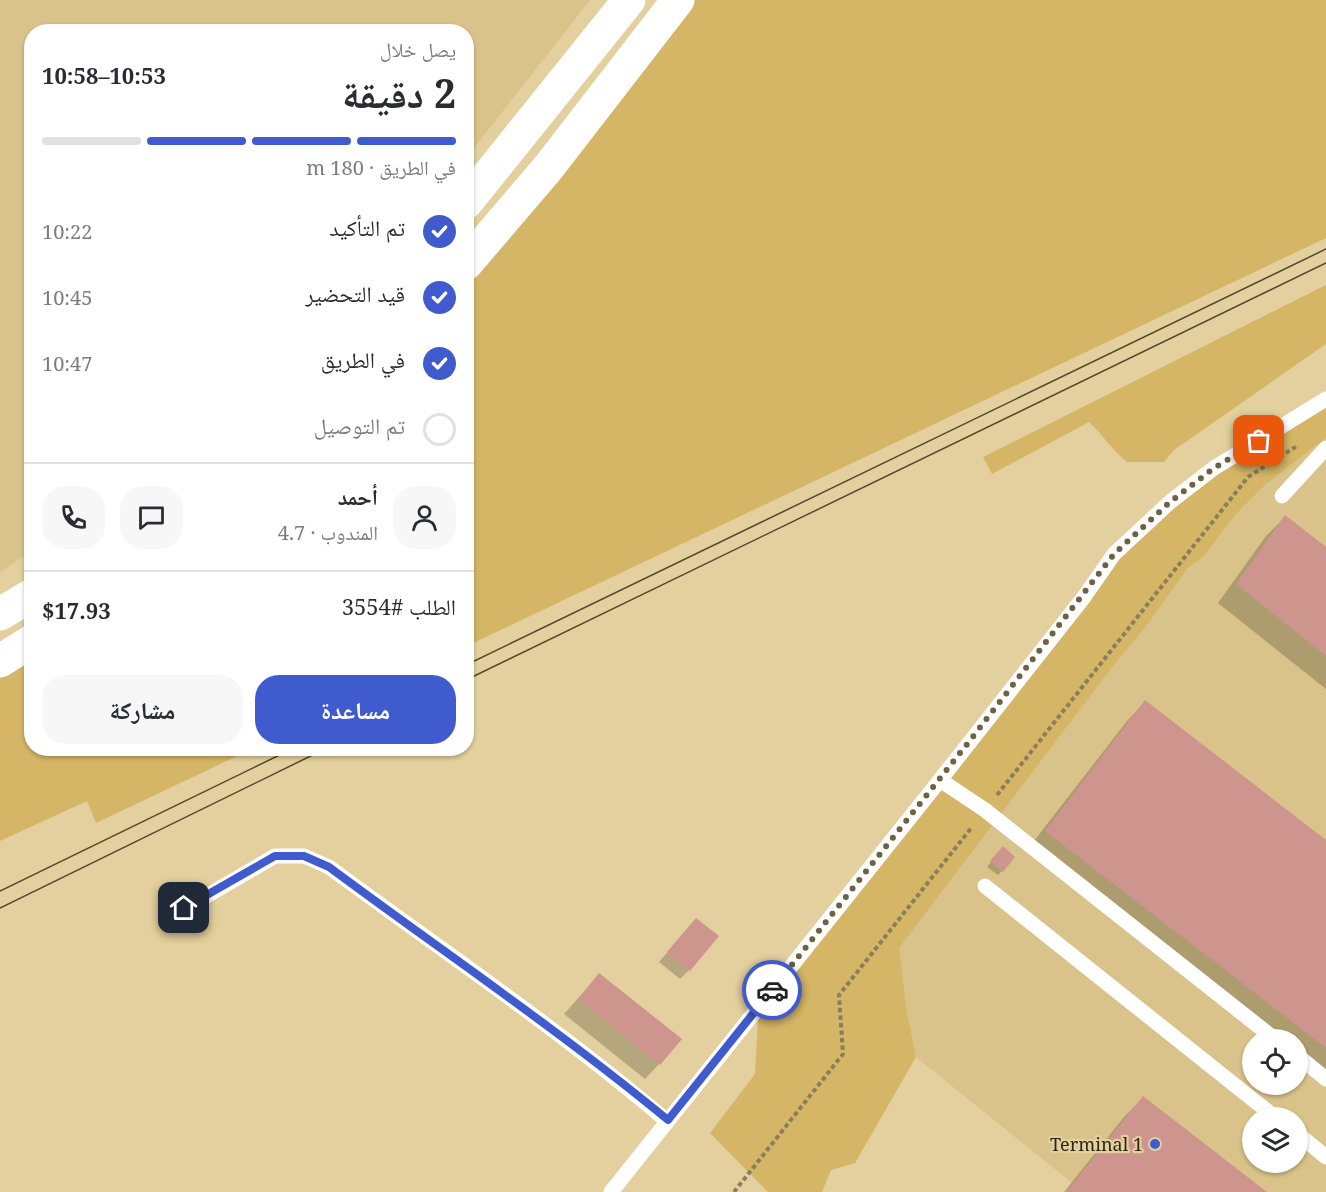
<!DOCTYPE html>
<html lang="ar">
<meta charset="utf-8">
<style>
:root{--surface:#fff;--page:#f7f7f7;--text:#2b2b33;--muted:#7c7c81;--line:#e1e1e2;--accent:#3f5bce}
body{margin:0;font-family:"Noto Serif","Noto Naskh Arabic",serif;background:var(--page);color:var(--text);direction:rtl;height:100vh;display:flex;flex-direction:column;font-size:22px;white-space:nowrap}
*{box-sizing:border-box;margin:0}
p{font-size:20px;color:var(--muted)}
.icon{flex:none;width:33px;height:33px;fill:none;stroke:currentColor;stroke-width:2;stroke-linecap:round;stroke-linejoin:round}
.map{position:relative;flex:1;overflow:hidden;direction:ltr}
.side{position:absolute;left:24px;top:24px;width:450px;height:732px;display:flex;flex-direction:column;background:var(--surface);border-radius:24px;box-shadow:0 2px 4px #0004;direction:rtl}
.side>*{flex:none}
.tools{position:absolute;left:1242px;top:1029px;display:grid;gap:12px}
.tools a{display:grid;place-items:center;width:66px;height:66px;border-radius:50%;background:var(--surface);box-shadow:0 2px 4px #0004;font-size:30px}
.pin{position:absolute;display:grid;place-items:center;width:51px;height:51px;color:#fff;margin:-26px;border-radius:12px;box-shadow:0 3px 9px #0006}
.courier{position:absolute;display:grid;place-items:center;width:60px;height:60px;margin:-30px;border:4px solid #3f5bce;border-radius:50%;background:#fff;color:#222;box-shadow:0 2px 8px #0007}
.headline em{font-style:normal;font-weight:700}
.headline div{display:flex;flex-direction:column-reverse}
.headline{display:flex;align-items:center;justify-content:space-between;height:102px;padding:0 18px}
h1{font-size:39px;font-weight:700;line-height:45px}
.bar{display:grid;grid-template-columns:repeat(4,1fr);gap:9px 6px;align-content:center;height:72px;padding:0 18px}
.bar i{height:8px;border-radius:4px;background:var(--line)}
.bar .on{background:var(--accent)}
.bar p{grid-column:span 4}
.line{display:flex;align-items:center;gap:15px;padding:0 18px;border-top:2px solid var(--line)}
.line div{flex:1}
.round{display:grid;place-items:center;flex:none;width:63px;height:63px;border-radius:24px;background:var(--page)}
ol{padding:0 18px;list-style:none}
li{display:flex;align-items:center;gap:18px;height:66px}
li p{margin-inline-start:auto}
li .icon{padding:6px;border-radius:50%;background:var(--accent);color:#fff;stroke-width:4}
li:last-child{color:var(--muted)}
li i{width:33px;height:33px;border:3px solid var(--line);border-radius:50%}
.cta{display:flex;gap:12px;margin-top:auto;padding:12px 18px}
.cta a{flex:1;height:69px;border-radius:24px;background:var(--accent);color:#fff;font-size:24px;font-weight:700;line-height:69px;text-align:center}
.cta a+a{background:var(--page);color:var(--text)}
.map>svg:first-child{display:block}
.built{fill:#d9c38a;fill-rule:evenodd}
.green{fill:#d5b666}
.shadow{fill:#0003}
.building{fill:#cd958d}
.lines{fill:none;stroke-linecap:round;stroke-linejoin:round}
.path{stroke:#8c7e5b;stroke-width:4;stroke-dasharray:4.5 3;stroke-linecap:butt}
.service{stroke:#fff;stroke-width:15}
.secondary{stroke:#fff;stroke-width:33}
.tram{stroke:#52482e;stroke-width:1.5}
.done{stroke:#6d6243;stroke-width:6;stroke-dasharray:0 10.8}
.route{stroke:#3f5bce;stroke-width:8}
.poi-dot{fill:#3f5bce;stroke:#e3d09e;stroke-width:2}
.labels{text-anchor:middle;dominant-baseline:central;stroke-width:4.5;stroke-linejoin:round;paint-order:stroke}
.poi-label{font-size:18px;fill:#2e2612;stroke:#e3d09e;text-anchor:end}
</style>
<div class="map">
<svg width="1326" height="1192" viewBox="0 0 1326 1192">
<rect width="100%" height="100%" fill="#e3d09e"/>
<!-- built -->
<path class="built" d="M0 0H590L467 157 466 32H32L31 551 0 572Z
M1326 438V1192H1065L1072 1183 916 1057 906 1006 898 948 1113 666 1145 628 1188 568 1203 557 1237 513 1266 484ZM1252 1040H1298V1084H1252ZM1252 1118H1298V1162H1252Z"/>
<!-- green -->
<path class="green" d="M689 0H1326V238L467 646 466 281 488 258Z
M1326 285V344L1174 450 1164 462H1127C1112 450 1103 435 1089 422L992 474 983 457Z
M1326 404V438L1266 484 1237 513 1203 557 1188 568 1145 628 1113 666 899 948 906 1006 916 1057 855 1163 831 1170 822 1192H768L710 1133 755 1074 758 1019 1131 539 1187 491Z
M31 655 32 748 252 749 96 823 87 801 0 841V674Z"/>
<!-- shadow -->
<path class="shadow" d="M1285 517 1326 549V689L1218 603 1266 536Z
M1145 702 1326 842V1081L1298 1059V1040H1273L1027 850 1127 721Z
M998 853 1002 871 998 875 987 867Z
M687 929 689 970 680 979 659 962Z
M599 975 659 1064 645 1079 564 1014Z
M1143 1098 1264 1192H1064L1124 1117Z"/>
<!-- building -->
<path class="building" d="M1285 515 1326 547V656L1236 584Z
M1145 700 1326 840V1048L1045 831Z
M1003 846 1015 857 1003 872 990 861Z
M696 918 719 936 690 971 667 952Z
M599 973 682 1039 660 1065 578 999Z
M1143 1096 1267 1192H1066Z"/>
<g class="lines">
<!-- path -->
<path class="path" d="M997 795 1248 477 1297 446
M734 1192 843 1054 839 995 972 827"/>
<!-- service -->
<path class="service" d="M1282 496 1326 448
M940 780 985 810 1276 1040
M985 886 1276 1118
M167 919 275 856H304L329 867C443 951 560 1030 667 1121
M1298 1056 1326 1079
M1298 1134 1326 1157
M611 1192 940 780 1084 597 1114 554 1170 502 1214 468 1326 399"/>
<!-- secondary -->
<path class="secondary" d="M466 203 629 0
M466 264 548 168 678 0
M0 614 32 595
M0 661 32 641"/>
<!-- tram -->
<path class="tram" d="M466 665 1326 249
M466 680 1326 263
M0 891 294 748
M0 908 327 748"/>
</g>
<g class="lines">
<!-- done -->
<path class="done" d="M772 990 968 743 1114 554 1170 502 1214 468 1259 441"/>
<!-- route -->
<path class="route" d="M184 908 275 856H304L329 867C442 951 559 1030 668 1120L772 990"/>
</g>
<!-- markers -->
<circle class="poi-dot" cx="1155" cy="1144" r="6"/>
<g class="labels">
<!-- poi labels -->
<g class="poi-label">
<text x="1143" y="1144">Terminal 1</text>
</g>
</g>
</svg>
<div class="tools">
<a><svg class="icon" aria-label="locate" viewBox="0 0 24 24"><circle cx="12" cy="12" r="6"/><path d="M12 2v4M12 18v4M2 12h4M18 12h4"/></svg></a>
<a><svg class="icon" aria-label="layers" viewBox="0 0 24 24"><path d="M12 4l9 5-9 5-9-5zM3 14l9 5 9-5"/></svg></a>
</div>
<div class="pin" style="left:1259px;top:441px;background:#ea580c"><svg class="icon" aria-label="bag" viewBox="0 0 24 24"><path d="M5 8h14l-1 12H6zM9 8a3 3 0 0 1 6 0"/></svg></div>
<div class="pin" style="left:184px;top:908px;background:#1f2937"><svg class="icon" aria-label="home" viewBox="0 0 24 24"><path d="M3 11l9-7 9 7M6 9v11h12V9"/></svg></div>
<div class="courier" style="left:772px;top:990px"><svg class="icon" aria-label="car" viewBox="0 0 24 24"><path d="M5 17H2v-5l4-1 3-4h7l3 4 3 1v5h-3M9 17h6M6 11h13"/><circle cx="7" cy="17" r="2"/><circle cx="17" cy="17" r="2"/></svg></div>
<section class="side">
<div class="headline"><div><h1>2 دقيقة</h1><p>يصل خلال</p></div><em>10:53–10:58</em></div>
<div class="bar"><i class="on"></i><i class="on"></i><i class="on"></i><i></i><p>في الطريق · 180 m</p></div>
<ol>
<li><svg class="icon" aria-label="check" viewBox="0 0 24 24"><path d="M5 12l5 5 9-10"/></svg>تم التأكيد<p>10:22</p></li>
<li><svg class="icon" aria-label="check" viewBox="0 0 24 24"><path d="M5 12l5 5 9-10"/></svg>قيد التحضير<p>10:45</p></li>
<li><svg class="icon" aria-label="check" viewBox="0 0 24 24"><path d="M5 12l5 5 9-10"/></svg>في الطريق<p>10:47</p></li>
<li><i></i>تم التوصيل</li>
</ol>
<div class="line" style="height:108px"><a class="round"><svg class="icon" aria-label="person" viewBox="0 0 24 24"><circle cx="12" cy="8" r="4"/><path d="M4 21q1-7 8-7t8 7"/></svg></a><div><b>أحمد</b><p>المندوب · 4.7</p></div><a class="round"><svg class="icon" aria-label="chat" viewBox="0 0 24 24"><path d="M4 5h16v11H9l-5 4z"/></svg></a><a class="round"><svg class="icon" aria-label="phone" viewBox="0 0 24 24"><path d="M5 4h4l2 5-3 2q2 4 5 5l2-3 5 2v4C11 20 4 13 5 4z"/></svg></a></div>
<div class="line" style="height:78px"><div>الطلب #3554</div><b>$17.93</b></div>
<div class="cta"><a>مساعدة</a><a>مشاركة</a></div>
</section>
</div>
